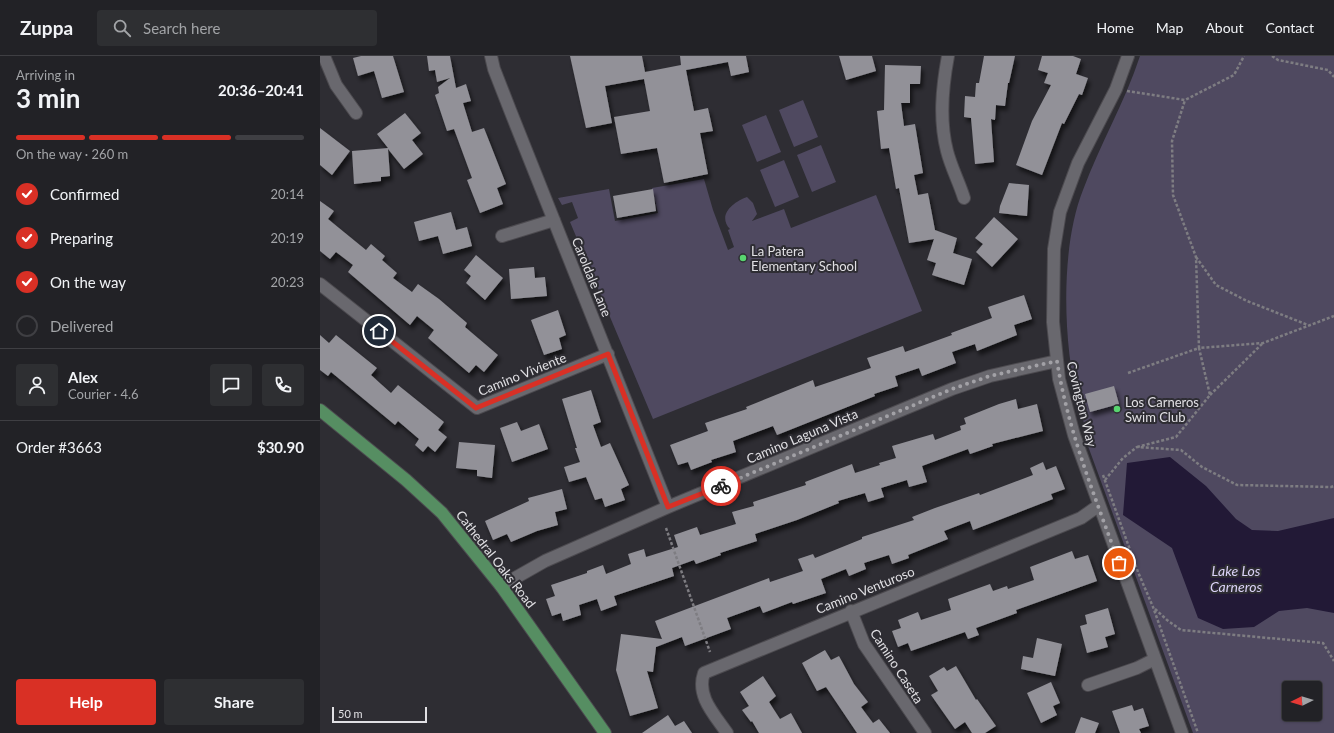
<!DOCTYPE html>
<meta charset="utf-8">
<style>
:root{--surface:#222226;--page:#2e2f32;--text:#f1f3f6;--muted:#a2a4a7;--line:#3f3f43;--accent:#d93025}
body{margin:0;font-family:Lato,sans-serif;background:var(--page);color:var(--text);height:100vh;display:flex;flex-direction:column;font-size:15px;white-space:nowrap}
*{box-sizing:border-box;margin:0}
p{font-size:13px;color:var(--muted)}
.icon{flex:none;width:22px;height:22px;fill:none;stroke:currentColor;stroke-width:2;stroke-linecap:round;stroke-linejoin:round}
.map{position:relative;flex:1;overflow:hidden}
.details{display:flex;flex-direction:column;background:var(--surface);width:320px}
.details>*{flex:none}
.needle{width:26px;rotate:265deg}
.buttons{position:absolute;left:962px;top:625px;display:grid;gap:8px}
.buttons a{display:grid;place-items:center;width:40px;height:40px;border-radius:4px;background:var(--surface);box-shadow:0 1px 3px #0004,0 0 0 1px var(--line);font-size:20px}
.scale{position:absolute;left:12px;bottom:10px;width:95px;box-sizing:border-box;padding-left:4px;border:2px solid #e1e0e4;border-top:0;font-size:11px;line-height:14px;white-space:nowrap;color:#e1e0e4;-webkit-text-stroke:3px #2e2d33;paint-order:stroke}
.pin{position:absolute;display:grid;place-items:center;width:34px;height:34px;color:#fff;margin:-17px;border:2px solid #fff;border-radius:50%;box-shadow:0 1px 4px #0007}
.courier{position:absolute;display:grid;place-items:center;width:40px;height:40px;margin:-20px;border:3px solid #d93025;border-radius:50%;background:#fff;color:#222;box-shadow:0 1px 5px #0007}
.summary em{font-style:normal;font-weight:700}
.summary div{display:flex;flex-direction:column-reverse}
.summary{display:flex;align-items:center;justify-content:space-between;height:68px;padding:0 16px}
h1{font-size:26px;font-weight:700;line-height:30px}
.bar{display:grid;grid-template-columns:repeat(4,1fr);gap:6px 4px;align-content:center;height:48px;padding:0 16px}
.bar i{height:5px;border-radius:3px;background:var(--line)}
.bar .current{background:var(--accent)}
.bar p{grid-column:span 4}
.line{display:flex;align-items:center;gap:10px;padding:0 16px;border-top:1px solid var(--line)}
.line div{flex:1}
.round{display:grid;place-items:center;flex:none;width:42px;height:42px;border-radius:4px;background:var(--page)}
ol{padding:0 16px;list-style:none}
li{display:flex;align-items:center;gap:12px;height:44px}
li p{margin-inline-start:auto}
li .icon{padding:4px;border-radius:50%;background:var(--accent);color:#fff;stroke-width:4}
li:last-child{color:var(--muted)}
li i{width:22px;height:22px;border:2px solid var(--line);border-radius:50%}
.action{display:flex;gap:8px;margin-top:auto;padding:8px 16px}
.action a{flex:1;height:46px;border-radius:4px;background:var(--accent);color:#fff;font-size:16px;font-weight:700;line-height:46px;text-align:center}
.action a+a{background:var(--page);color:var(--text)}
header{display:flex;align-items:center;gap:24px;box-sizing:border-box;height:56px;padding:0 20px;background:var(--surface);border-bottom:1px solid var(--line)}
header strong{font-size:19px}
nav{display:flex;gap:22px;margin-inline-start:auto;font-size:14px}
.search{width:280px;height:36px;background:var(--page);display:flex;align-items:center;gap:10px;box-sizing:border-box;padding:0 14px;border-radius:4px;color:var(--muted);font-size:15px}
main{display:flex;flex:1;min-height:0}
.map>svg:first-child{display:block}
.green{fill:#4f4960;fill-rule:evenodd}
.water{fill:#221936}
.building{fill:#929198;filter:url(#shadow)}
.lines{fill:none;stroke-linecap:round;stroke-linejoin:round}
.minor-casing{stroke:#4c4a4f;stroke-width:14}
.major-casing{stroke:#4c4a4f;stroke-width:14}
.path{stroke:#7e7d82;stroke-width:2.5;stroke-dasharray:3 2;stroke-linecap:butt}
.minor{stroke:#69686e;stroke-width:12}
.major{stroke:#568e62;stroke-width:12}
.done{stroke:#a2a1a6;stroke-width:4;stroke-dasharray:0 7.2}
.route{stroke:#d93025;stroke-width:5}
.poi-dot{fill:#58d570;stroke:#2e2d33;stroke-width:1.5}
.labels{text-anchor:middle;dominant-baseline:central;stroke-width:4;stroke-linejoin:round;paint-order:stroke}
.poi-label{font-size:13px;fill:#e1e0e4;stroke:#2e2d33;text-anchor:start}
.street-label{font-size:13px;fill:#e1e0e4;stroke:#2e2d33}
.water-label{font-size:14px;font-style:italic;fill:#dad2f6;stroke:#2e2d33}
</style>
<header>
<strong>Zuppa</strong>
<div class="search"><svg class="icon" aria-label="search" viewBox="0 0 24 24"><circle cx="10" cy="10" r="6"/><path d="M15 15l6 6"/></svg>Search here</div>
<nav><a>Home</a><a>Map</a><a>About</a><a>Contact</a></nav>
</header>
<main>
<section class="details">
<div class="summary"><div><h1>3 min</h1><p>Arriving in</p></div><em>20:36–20:41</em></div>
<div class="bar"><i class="current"></i><i class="current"></i><i class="current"></i><i></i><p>On the way · 260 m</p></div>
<ol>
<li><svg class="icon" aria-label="check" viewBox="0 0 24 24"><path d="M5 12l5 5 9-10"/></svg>Confirmed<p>20:14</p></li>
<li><svg class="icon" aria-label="check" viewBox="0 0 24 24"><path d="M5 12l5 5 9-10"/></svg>Preparing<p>20:19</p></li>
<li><svg class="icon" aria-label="check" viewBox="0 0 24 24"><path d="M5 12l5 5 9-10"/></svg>On the way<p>20:23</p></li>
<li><i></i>Delivered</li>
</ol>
<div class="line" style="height:72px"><a class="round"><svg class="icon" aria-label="person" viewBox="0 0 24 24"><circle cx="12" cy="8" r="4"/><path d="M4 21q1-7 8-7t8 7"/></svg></a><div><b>Alex</b><p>Courier · 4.6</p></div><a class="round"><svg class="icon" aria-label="chat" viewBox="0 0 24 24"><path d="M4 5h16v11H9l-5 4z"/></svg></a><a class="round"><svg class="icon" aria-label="phone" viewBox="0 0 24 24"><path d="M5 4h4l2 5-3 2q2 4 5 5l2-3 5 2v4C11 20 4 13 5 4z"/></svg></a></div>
<div class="line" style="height:52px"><div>Order #3663</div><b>$30.90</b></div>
<div class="action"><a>Help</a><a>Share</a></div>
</section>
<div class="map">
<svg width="1014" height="677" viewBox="0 0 1014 677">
<defs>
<filter id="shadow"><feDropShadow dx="2.5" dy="4.5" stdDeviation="2" flood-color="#0009"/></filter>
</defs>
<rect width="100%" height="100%" fill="#2e2d33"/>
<!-- green -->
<path class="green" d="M820 0H1014V677H873L768 390 770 388C766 374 762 360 758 347 743 287 740 192 763 134 780 88 805 46 820 0ZM969 632H995V658H969Z
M483 44 498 81 474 91 459 54Z
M446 59 461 96 437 106 422 69Z
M501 89 516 126 492 136 477 99Z
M464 104 479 141 455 151 440 114Z
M384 123 393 154 408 194 414 191 408 174 410 173C397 159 413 146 427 141L433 147 437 158 432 165 464 153 471 172 556 139 602 255 333 363 250 166 258 162 252 146 242 149 238 142 289 133 295 165 338 157 332 132Z"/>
<!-- water -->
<path class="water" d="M850 401 886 430 916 463 932 474 958 475 1014 462V557L987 552 959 555 934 571 903 573 878 562 852 492 803 459 807 407Z"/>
<!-- building -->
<path class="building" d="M41 0H73L84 36 62 42 54 15 38 20 33 2Z
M107 0H130L136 32 146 28 151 45 143 47 152 76 164 72 186 128 177 132 183 148 160 157 147 124 152 122 134 73 127 75 115 39 119 37 118 31 130 22 117 26 115 14 109 15Z
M250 0H322L325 16 361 9 360 0H426L429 16 411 20 408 6 366 14 374 55 388 52 393 75 380 77 388 118 344 127 337 92 301 98 294 61 330 55 324 23 285 30 292 67 266 72Z
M519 0H552L556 15 526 24Z
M664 0H695L689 27H688L685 50 676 49 675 64 671 63 674 106 655 108 651 62 644 61 645 40 655 41 656 27H659Z
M722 0H753L761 3 756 18 768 22 762 39 759 38 744 68 742 67 722 119 696 109 712 65 731 29 724 27 728 17 718 14Z
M565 9 601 10 600 28H590V47H581L584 70 595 68 603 117 594 119 598 139 608 137 615 174 637 182 633 197 652 203 644 229 612 219 616 207 607 204 614 183 589 187 579 132 576 133 569 92 561 93 557 55 564 54Z
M85 57 101 77 92 84 103 98 84 113 68 93 70 120 61 121V125L34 128 32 95 68 92 57 78Z
M0 72 30 95 12 119 0 109Z
M689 127 709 129 707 160 679 157 680 150Z
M333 133 336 155 297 162 293 140Z
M0 145 14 155 8 163 46 194 51 188 65 200 62 204 77 217 73 222 92 236 98 228 119 243 147 267 145 271 178 299 164 316 156 309 149 317 108 282 114 274 97 260 90 269 28 216 33 209 16 196 10 203 0 195Z
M131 156 136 174 147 171 152 190 123 198 118 180 99 185 94 166Z
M674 161 698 183 672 211 656 196 663 188 655 182Z
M156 199 183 222 165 244 146 227 151 220 144 214Z
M214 211 215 222 225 221 227 240 191 243 189 213Z
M704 239 712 263 694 269 697 279 657 295 655 288 632 296 636 307 602 320 599 312 575 320 578 330 554 338 555 340 457 379 453 370 413 385 416 396 391 404 392 406 371 414 368 406 358 409 350 389 388 375 385 367 427 353 426 351 493 324 495 331 551 312 547 302 583 290 585 296 632 279 631 277 672 262 668 251Z
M238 254 246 279 239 282 242 293 224 299 211 264Z
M0 279 9 287 16 279 57 312 51 319 71 337 78 329 124 366 118 374 127 381 115 396 108 390 103 396 95 389 99 383 78 365 75 369 11 316 8 320 0 314Z
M794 330 799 348 770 356 765 338Z
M271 334 281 366 273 369 281 391 290 387 309 429 301 433 305 444 285 451 282 442 275 444 266 421 249 426 244 411 260 406 255 392H257L242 343Z
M696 343 698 353 717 348 723 375 672 388 673 390 650 398 648 393 602 410 607 426 589 431 587 424 561 432 564 441 548 446 545 437 518 445 519 447 477 464 435 478 437 485 400 497 401 499 376 508 374 504 352 512 354 520 294 540 297 549 281 555 277 543 259 549 261 559 243 565 241 557 232 560 226 543 235 540 231 529 267 517V515L283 509 286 518 311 508 308 498 324 493 326 501 358 491 354 479 377 471 380 479 416 468 412 456 434 450 433 446 486 429 485 426 532 408 535 417 560 409 559 407 576 402 572 390 613 378 615 384 641 374 640 370 646 368 644 362 679 348Z
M197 366 201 375 219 368 228 393 192 406 180 372Z
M139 386 175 389 172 422 157 420V414L136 412Z
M723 406 726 414 736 410 745 433 731 438 733 443 653 474 650 465 624 475 628 483 588 499 589 502 572 508 569 499 544 507 546 513 529 520 526 513 501 523 506 537 473 548 472 546 443 557 440 550 407 562 411 573 392 580 365 590 362 581 336 591 333 616 327 615 338 652 310 660 296 614 301 578 342 583 335 565 449 522 450 526 483 515 478 503 493 498 495 502 542 483V481L594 464 592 461 615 452 659 437 660 439 713 419 710 412Z
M242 433 247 453 235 456 238 469 217 475 191 486 187 478 173 484 165 465 209 445 208 442Z
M752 495 755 503 768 499 777 525 696 554 697 557 656 572 659 579 648 583 645 576 591 595 588 587 578 591 572 575 581 572 578 564 598 556 601 564 631 554 628 543 670 528 673 535 687 530 688 533 714 524 710 511Z
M788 552 795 578 785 581 788 591 767 597 760 570 767 568 765 559Z
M717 582 742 588 735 620 701 613 703 600 713 602Z
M505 594 511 604 519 600 534 628 548 646 541 651 553 667 559 663 570 677H537L506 631 497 635 482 607Z
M636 610 656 644 657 643 676 670 665 677H652L645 666 635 673 611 639 618 635 609 620 624 611 627 615Z
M443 620 456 640 449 646 460 663 471 657 482 677H439L432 665 431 666 422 654 429 650 420 636Z
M731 626 740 647 733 650 737 659 721 667 707 637Z
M812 649 814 655 823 652 829 670 819 673 821 677H800L792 655Z
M348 659 355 670 364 665 372 677H322Z
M761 661 779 667 775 677H755Z"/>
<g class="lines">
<!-- minor casing -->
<g class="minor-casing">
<path id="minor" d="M4 0 16 29 36 57
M171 0 174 13 190 54 348 451
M628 0C622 32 619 64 627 95 631 111 639 126 644 142
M808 0 796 33 758 107 740 156 734 193 733 266 739 323 754 379 862 677
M182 180 234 164
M0 228 157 352 288 298
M181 530 225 505 348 451 632 333 670 320 737 305
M531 555 544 588 605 677
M768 629 817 612 835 603
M407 677C394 658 376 640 384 617L761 462 778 450"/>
</g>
<!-- major casing -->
<g class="major-casing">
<path id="major" d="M0 354 86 424 122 457 181 530 285 677"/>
</g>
<!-- path -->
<path class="path" d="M952 0 958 4 1008 14 1014 21
M807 35 865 44 914 19 924 0
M876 201 896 229 927 245 988 269
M808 317 879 292 876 201 853 139 852 85 865 44
M890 339 943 287
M817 391 856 381 890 339 879 292 943 287 1014 260
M783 419 818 516 833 551 878 677
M785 424 803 402 817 391 861 394 882 411 917 429 1011 431 1014 430
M346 472 390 596
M835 553 847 564 861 574 1003 587 1014 605"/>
<!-- minor -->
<use href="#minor" class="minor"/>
<!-- major -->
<use href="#major" class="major"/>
</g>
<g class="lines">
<!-- done -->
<path class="done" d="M401 430 632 333 670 320 737 305C748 375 775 441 799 507"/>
<!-- route -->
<path class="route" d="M59 275 156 352 288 298 348 451 401 430"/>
</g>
<!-- markers -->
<g class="poi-dot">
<circle cx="423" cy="202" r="4"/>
<circle cx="797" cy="353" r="4"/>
</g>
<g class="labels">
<!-- poi labels -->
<g class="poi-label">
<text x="431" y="195">La Patera<tspan x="431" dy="15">Elementary School</tspan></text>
<text x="805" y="346">Los Carneros<tspan x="805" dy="15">Swim Club</tspan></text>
</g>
<!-- street labels -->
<g class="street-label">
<text transform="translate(272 221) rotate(68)">Caroldale Lane</text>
<text transform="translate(202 318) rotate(-22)">Camino Viviente</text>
<text transform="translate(762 348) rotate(76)">Covington Way</text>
<text transform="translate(482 380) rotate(-23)">Camino Laguna Vista</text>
<text transform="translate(176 503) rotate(52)">Cathedral Oaks Road</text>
<text transform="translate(545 534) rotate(-22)">Camino Venturoso</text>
<text transform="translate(577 610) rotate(57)">Camino Caseta</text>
</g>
<!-- water labels -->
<g class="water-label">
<text x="916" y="514">Lake Los<tspan x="916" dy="16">Carneros</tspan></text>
</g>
</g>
</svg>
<div class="buttons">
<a><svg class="needle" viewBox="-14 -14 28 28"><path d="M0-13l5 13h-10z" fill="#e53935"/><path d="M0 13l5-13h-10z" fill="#a2a4a7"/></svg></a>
</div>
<div class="scale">50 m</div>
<div class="pin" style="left:799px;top:507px;background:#ea580c"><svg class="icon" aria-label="bag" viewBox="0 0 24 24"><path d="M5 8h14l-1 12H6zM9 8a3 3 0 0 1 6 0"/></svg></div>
<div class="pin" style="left:59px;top:275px;background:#1f2937"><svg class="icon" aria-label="home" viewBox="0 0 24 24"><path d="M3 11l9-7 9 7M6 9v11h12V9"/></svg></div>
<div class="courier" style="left:401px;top:430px"><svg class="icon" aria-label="bike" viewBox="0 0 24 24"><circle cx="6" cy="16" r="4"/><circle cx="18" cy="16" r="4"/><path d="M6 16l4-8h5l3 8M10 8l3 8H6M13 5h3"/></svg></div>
</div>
</main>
